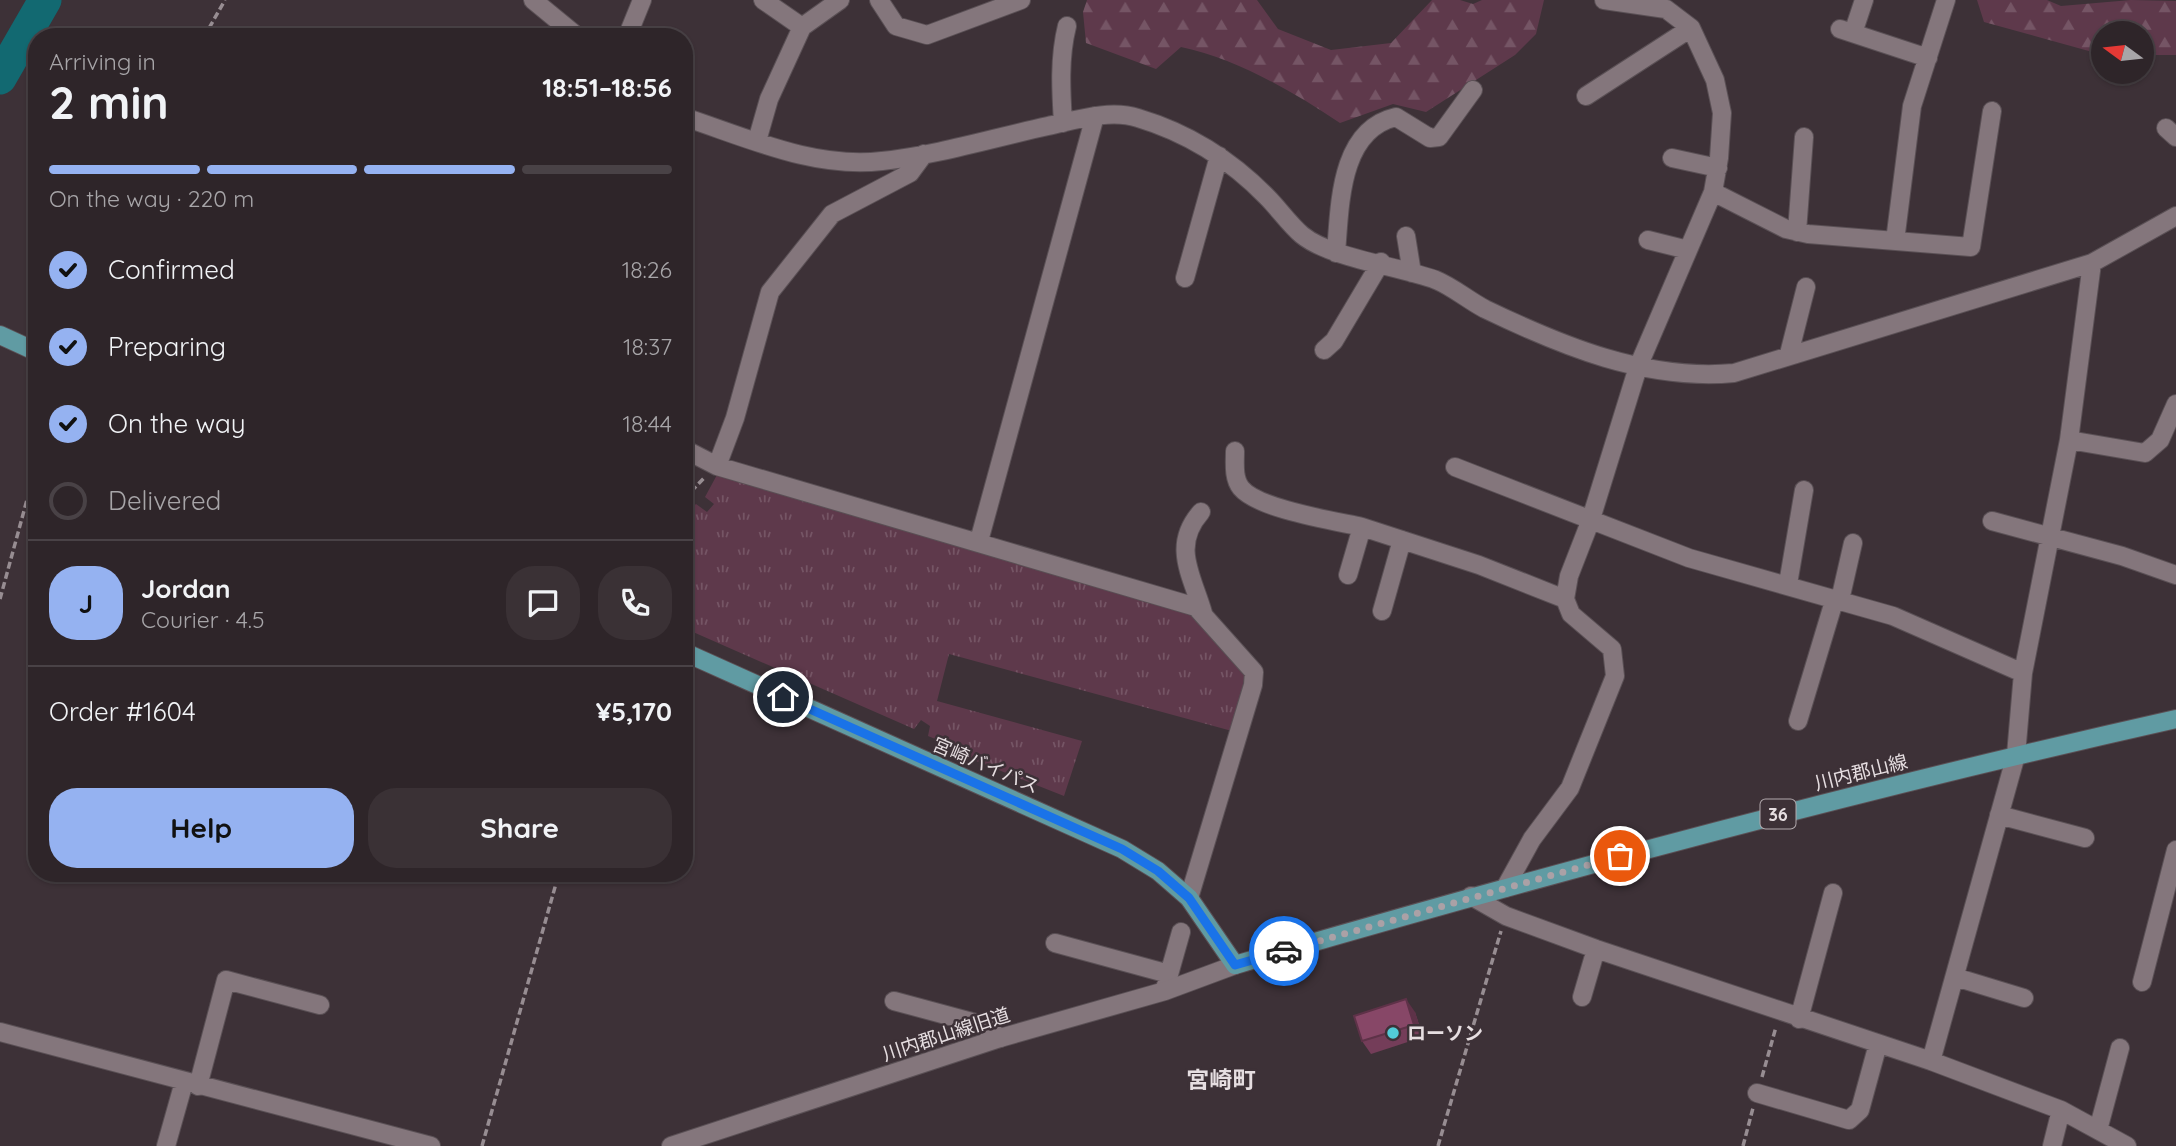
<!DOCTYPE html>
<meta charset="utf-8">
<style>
:root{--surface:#2e2529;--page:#3a3135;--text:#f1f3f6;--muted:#a7a5a8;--line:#494246;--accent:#95b2f1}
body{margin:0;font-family:Quicksand,"Noto Sans JP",sans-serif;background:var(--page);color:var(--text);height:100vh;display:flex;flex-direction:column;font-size:26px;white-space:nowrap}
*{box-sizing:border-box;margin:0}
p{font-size:23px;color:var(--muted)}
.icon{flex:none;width:38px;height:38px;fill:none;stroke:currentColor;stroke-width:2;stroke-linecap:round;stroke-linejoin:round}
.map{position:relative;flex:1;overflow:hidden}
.details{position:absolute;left:28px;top:28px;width:665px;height:854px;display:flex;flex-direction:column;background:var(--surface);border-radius:28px;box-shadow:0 2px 5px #0004,0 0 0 2px var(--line)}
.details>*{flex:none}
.needle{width:46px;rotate:285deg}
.tools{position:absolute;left:2091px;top:21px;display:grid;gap:14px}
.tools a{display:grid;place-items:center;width:63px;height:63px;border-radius:50%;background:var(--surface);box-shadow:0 2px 5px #0004,0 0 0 2px var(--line);font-size:35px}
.pin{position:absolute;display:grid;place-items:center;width:60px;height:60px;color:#fff;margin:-30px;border:4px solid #fff;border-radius:50%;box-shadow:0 2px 7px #0007}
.courier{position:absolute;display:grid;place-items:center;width:70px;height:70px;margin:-35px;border:5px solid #1a73e8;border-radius:50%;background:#fff;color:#222;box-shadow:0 2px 9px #0007}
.overview em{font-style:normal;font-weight:800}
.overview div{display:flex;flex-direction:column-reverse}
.overview{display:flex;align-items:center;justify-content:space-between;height:119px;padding:0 21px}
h1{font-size:46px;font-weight:800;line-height:52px}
.bar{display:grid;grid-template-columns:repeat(4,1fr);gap:10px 7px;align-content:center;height:84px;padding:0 21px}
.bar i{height:9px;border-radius:5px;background:var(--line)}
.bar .active{background:var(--accent)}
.bar p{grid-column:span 4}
.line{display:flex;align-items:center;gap:18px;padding:0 21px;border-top:2px solid var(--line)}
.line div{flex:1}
.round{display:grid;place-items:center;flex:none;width:74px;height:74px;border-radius:28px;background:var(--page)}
ol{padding:0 21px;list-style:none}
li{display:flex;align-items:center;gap:21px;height:77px}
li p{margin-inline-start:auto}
li .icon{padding:7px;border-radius:50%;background:var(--accent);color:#111;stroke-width:4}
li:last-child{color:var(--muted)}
li i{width:38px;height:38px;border:4px solid var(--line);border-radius:50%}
.button{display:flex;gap:14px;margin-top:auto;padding:14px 21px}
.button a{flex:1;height:80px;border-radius:28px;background:var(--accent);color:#111;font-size:28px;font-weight:800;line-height:80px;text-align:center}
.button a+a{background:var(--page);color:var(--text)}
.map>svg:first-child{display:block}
.grass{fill:url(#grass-tufts)}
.forest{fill:url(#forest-firs)}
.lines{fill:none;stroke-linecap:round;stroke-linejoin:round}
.river{stroke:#126971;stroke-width:33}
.minor-casing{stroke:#5a5055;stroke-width:20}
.tertiary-casing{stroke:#5a5055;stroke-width:20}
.primary-casing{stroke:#5a5055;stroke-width:20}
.path{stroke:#978d92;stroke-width:3.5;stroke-dasharray:7 3.5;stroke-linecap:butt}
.minor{stroke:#84767c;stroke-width:18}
.tertiary{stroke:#84767c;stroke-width:18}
.primary{stroke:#609ba3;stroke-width:18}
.wall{fill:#743d59}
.shaded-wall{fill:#5e3248}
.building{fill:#874767;stroke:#5e3248;stroke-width:2}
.done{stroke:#aba1a6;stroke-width:7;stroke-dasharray:0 12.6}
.route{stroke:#1a73e8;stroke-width:9}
.poi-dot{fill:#52cbd8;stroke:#3d3137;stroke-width:2.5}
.labels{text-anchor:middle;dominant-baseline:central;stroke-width:5;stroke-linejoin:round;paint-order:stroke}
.shield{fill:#3d3137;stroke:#b3aaae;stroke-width:2}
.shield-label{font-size:18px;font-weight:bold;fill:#e6dee1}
.street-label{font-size:19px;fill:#e6dee1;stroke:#3d3137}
.poi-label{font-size:19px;font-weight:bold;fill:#e6dee1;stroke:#3d3137;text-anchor:start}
.quarter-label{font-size:23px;font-weight:bold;fill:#e6dee1;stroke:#3d3137}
</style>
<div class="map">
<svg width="2176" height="1146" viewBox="0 0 2176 1146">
<defs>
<pattern id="grass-tufts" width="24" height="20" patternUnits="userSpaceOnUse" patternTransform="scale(1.75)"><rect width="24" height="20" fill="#5e394b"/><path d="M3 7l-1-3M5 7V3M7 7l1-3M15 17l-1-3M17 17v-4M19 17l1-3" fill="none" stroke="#755565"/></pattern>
<pattern id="forest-firs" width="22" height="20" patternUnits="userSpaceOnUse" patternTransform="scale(1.75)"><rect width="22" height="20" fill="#5e394b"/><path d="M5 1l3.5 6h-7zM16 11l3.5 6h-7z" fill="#755565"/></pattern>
</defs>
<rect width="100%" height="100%" fill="#3d3137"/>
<!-- grass -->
<path class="grass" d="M718 473 1188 613 1246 673 1232 731 949 654 937 701 1082 741 1064 796 971 759 970 753 928 736 930 726 921 720 914 729 684 628V515L696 504 707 512 714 504 705 497Z"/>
<!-- forest -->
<path class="forest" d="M1087 0H1257L1278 29 1331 50 1391 43 1432 0H1460L1473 4 1482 0H1544L1536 34 1515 55 1426 112 1393 104 1340 123C1292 91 1237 59 1181 47L1156 69 1086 43 1083 12Z
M1977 0H2047L2061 6 2131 0 2176 1V55H2142V33H2104L2103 54 2096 53 1984 22Z"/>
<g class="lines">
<!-- river -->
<path class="river" d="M0 78 45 0"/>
<!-- minor casing -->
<g class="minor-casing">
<path id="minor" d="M533 0 578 37
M763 0 802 27
M879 0 896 26 927 35 1021 0
M1840 29 1928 58
M1853 33 1864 0
M627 37 642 0
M1586 96 1691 28
M684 117C748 138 814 169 882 161 938 155 993 138 1048 126 1076 120 1110 109 1138 118 1188 133 1231 160 1267 197 1279 209 1289 224 1302 235 1330 258 1398 266 1436 280 1453 287 1468 300 1485 309 1562 346 1646 381 1734 373L2092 263 2176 216
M1063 123C1061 91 1059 58 1067 26
M2166 128 2176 137
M757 141 769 99 802 27 840 0
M1672 158 1718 168
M1713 192 1786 229 1808 234 1971 247 1992 111
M1797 232 1804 137
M1406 236 1412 273
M1648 240 1688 250
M1895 241 1912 106 1946 0
M1336 253C1340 206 1339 130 1396 117L1430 138 1439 137 1473 90
M1185 278 1219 156
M1324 350 1334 341 1381 262
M1789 354 1806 287
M2069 440 2145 453 2160 440 2176 404
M684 449 717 466 1196 607 1254 672 1253 685 1189 898
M1235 451C1235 463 1233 478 1241 488 1258 509 1335 521 1362 527
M717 466 735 418 770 292 832 214 910 173 924 154
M1455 467 1689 558 1893 616 2023 673
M1201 512C1171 546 1192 575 1203 613
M1992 521 2122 556 2176 575
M979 541 1095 116
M1348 575 1362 527 1479 565 1565 599
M1788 584 1804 490
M1840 600 1853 543
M1382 611 1402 540
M1798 721 1835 598
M1999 815 2085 838
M1505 888 1532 839 1570 788 1615 676 1612 649 1571 614 1565 599 1569 576 1590 522 1638 367 1713 192 1719 158 1722 113 1715 80 1691 28 1666 9 1604 0
M1471 896 1506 916 1596 949 1931 1061 2061 1110 2127 1146
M1055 943 1169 974
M1955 977 2024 998
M2142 982 2176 850
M1166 985 1181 932
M1582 997 1596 949
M894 1001 983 1025 1000 1038
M1799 1019 1833 893
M0 1032 431 1146
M1931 1061 2016 755 2023 673 2069 440 2092 263
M198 1086 226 980 320 1005
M1757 1093 1849 1120 1860 1110 1878 1044
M2098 1130 2120 1048
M166 1146 184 1082
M2052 1146 2061 1110"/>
</g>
<!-- tertiary casing -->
<g class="tertiary-casing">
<path id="tertiary" d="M671 1146 1000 1038 1165 991 1235 965"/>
</g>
<!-- primary casing -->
<g class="primary-casing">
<path id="primary" d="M0 335 37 352
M684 652 1122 849 1158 871 1189 898 1235 965C1547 874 1859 790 2176 719"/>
</g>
<!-- path -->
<path class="path" d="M204 37 225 0
M684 499 705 477
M0 599 37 463
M1762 1077 1776 1027
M482 1146 559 873
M1438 1146 1501 931
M1743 1146 1753 1108"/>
<!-- minor -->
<use href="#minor" class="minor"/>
<!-- tertiary -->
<use href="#tertiary" class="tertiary"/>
<!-- primary -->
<use href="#primary" class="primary"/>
</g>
<!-- wall -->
<path class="wall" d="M1415 1012 1423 1037 1371 1054 1362 1041Z"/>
<!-- shaded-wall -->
<path class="shaded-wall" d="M1406 999 1415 1012 1423 1037 1414 1025Z"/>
<!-- building -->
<path class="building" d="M1406 999 1414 1025 1362 1041 1354 1016Z"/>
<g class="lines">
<!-- done -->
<path class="done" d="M1284 951 1620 856"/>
<!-- route -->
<path class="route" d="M783 697 1122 849 1158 871 1189 898 1235 965 1284 951"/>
</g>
<!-- markers -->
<circle class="poi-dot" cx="1393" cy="1033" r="7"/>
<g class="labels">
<!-- shield labels -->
<rect class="shield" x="1760.5" y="799.5" width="35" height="29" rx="5"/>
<g class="shield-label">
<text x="1778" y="814">36</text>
</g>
<!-- street labels -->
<g class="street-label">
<text transform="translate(986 765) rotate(23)">宮崎バイパス</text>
<text transform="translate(1861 772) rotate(-14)">川内郡山線</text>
<text transform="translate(946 1034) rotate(-18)">川内郡山線旧道</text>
</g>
<!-- poi labels -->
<g class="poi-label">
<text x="1407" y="1033">ローソン</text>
</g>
<!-- quarter labels -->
<g class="quarter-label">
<text x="1221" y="1079">宮崎町</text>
</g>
</g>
</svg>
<div class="tools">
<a><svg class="needle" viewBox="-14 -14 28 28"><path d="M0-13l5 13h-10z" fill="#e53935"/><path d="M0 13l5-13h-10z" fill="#a7a5a8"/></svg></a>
</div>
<div class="pin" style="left:1620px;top:856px;background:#ea580c"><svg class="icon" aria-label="bag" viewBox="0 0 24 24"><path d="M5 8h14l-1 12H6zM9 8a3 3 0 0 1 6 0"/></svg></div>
<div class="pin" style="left:783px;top:697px;background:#1f2937"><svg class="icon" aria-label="home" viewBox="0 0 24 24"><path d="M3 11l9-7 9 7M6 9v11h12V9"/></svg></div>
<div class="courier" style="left:1284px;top:951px"><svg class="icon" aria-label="car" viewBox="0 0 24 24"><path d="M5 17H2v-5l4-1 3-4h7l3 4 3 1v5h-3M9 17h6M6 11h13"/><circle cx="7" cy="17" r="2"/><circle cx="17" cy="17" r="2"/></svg></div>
<section class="details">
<div class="overview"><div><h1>2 min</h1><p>Arriving in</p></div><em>18:51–18:56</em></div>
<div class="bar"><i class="active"></i><i class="active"></i><i class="active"></i><i></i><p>On the way · 220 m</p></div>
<ol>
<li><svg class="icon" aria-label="check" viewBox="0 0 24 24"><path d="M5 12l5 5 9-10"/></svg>Confirmed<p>18:26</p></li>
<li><svg class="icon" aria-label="check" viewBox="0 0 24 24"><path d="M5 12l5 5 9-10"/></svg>Preparing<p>18:37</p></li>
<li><svg class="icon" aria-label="check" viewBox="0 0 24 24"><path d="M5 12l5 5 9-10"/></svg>On the way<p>18:44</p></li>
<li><i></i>Delivered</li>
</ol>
<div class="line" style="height:126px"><b class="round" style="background:var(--accent);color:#111">J</b><div><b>Jordan</b><p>Courier · 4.5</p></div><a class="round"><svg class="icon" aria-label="chat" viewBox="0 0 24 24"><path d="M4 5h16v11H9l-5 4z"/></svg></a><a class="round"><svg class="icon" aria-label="phone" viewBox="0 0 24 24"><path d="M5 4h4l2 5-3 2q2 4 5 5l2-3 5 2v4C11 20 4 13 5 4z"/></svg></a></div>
<div class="line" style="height:91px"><div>Order #1604</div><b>¥5,170</b></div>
<div class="button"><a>Help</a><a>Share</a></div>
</section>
</div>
